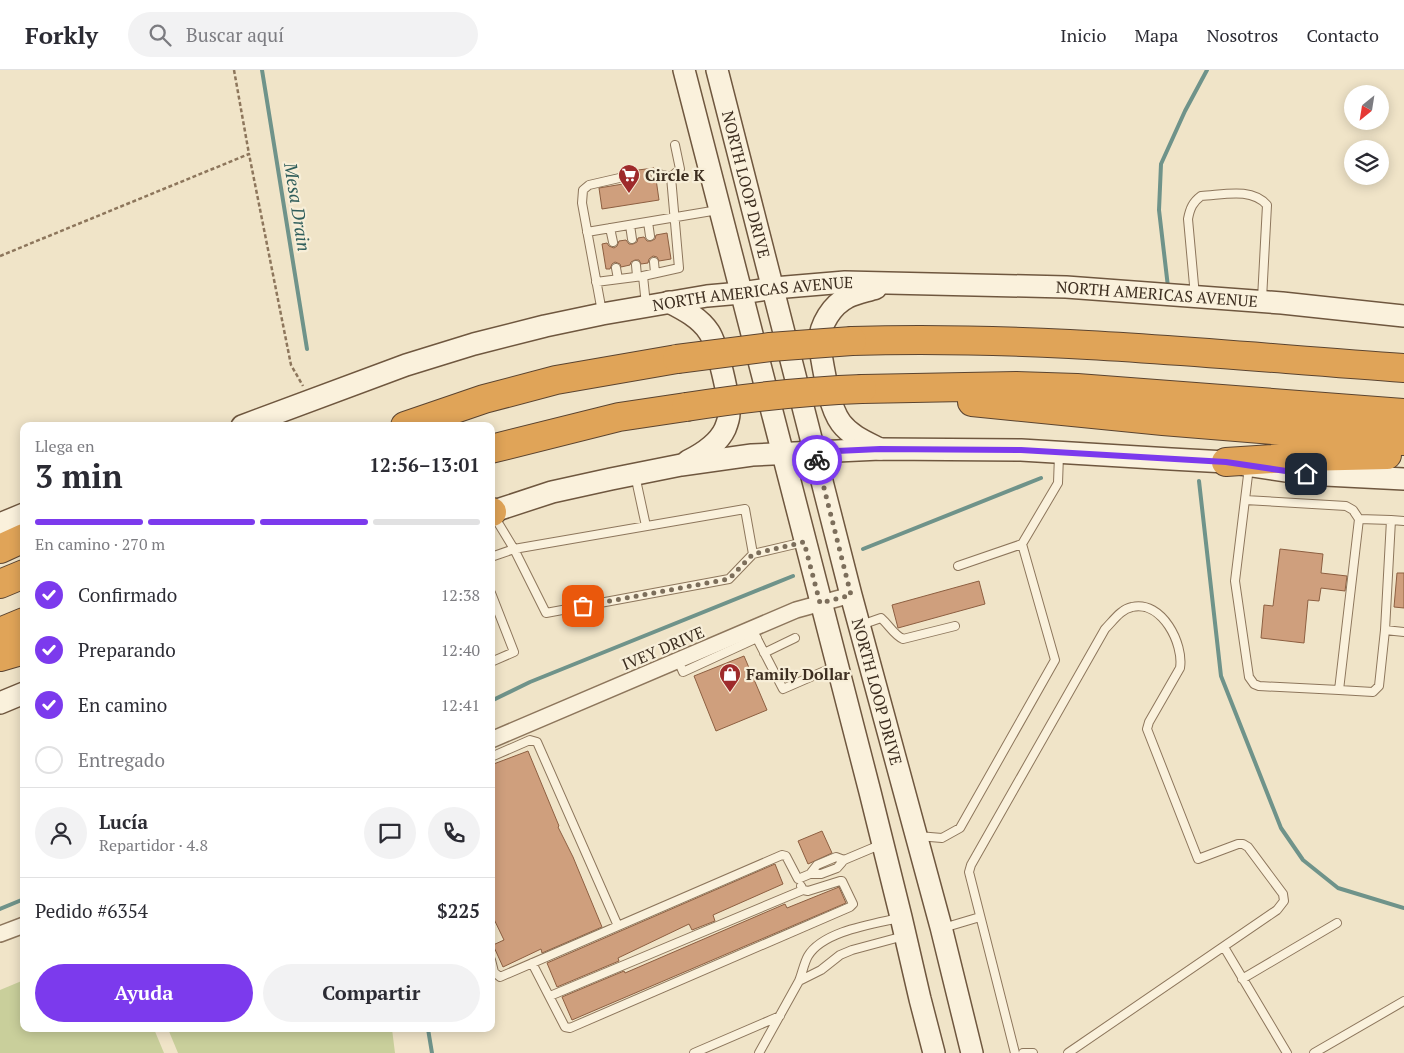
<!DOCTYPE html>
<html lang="es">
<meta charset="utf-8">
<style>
:root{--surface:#fff;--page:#f2f2f3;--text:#2b2b33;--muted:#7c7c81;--line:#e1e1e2;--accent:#7c3aed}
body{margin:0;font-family:"PT Serif",serif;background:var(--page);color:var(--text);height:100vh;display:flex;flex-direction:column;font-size:19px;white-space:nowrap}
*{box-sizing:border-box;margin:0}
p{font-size:16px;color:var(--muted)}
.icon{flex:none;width:28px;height:28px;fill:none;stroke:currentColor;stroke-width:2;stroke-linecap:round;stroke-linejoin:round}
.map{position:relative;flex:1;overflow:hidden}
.sheet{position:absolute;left:20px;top:352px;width:475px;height:610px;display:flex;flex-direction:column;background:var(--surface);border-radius:10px;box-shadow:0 2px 12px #0003}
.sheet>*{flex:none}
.needle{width:32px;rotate:210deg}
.fabs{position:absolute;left:1344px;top:15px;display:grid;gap:10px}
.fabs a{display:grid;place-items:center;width:45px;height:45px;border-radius:50%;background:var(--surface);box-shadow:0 2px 12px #0003;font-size:25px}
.pin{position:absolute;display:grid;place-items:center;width:42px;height:42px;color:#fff;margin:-21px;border-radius:10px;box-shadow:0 2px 8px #0006}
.courier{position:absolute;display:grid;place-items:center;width:50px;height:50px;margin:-25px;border:4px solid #7c3aed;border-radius:50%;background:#fff;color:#222;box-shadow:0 1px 6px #0007}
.overview em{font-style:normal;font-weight:600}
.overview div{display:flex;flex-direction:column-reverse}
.overview{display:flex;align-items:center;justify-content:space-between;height:85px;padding:0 15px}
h1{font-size:32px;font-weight:600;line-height:38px}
.bar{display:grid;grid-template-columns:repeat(4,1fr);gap:8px 5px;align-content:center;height:60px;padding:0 15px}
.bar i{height:6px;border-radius:4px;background:var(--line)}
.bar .active{background:var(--accent)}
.bar p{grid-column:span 4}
.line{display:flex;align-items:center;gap:12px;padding:0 15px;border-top:1px solid var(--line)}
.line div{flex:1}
.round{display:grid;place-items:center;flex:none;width:52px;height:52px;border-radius:26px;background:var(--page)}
ol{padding:0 15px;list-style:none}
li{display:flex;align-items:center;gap:15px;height:55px}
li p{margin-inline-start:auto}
li .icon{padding:5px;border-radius:50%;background:var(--accent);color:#fff;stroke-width:4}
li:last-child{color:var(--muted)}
li i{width:28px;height:28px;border:2px solid var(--line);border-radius:50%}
.cta{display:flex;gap:10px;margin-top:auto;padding:10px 15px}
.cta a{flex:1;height:58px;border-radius:30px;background:var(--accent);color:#fff;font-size:20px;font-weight:600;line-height:58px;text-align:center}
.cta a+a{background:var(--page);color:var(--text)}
header{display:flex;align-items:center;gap:30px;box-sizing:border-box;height:70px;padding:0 25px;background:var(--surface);border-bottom:1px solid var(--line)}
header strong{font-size:24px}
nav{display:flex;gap:28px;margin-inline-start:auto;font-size:18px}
.search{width:350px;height:45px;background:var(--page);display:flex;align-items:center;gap:12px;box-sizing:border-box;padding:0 18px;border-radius:28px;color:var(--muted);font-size:19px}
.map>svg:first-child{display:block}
.pitch{fill:#c9cf9b}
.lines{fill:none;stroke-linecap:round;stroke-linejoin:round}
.stream{stroke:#6f938a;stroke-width:4}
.building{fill:#cf9f7d;stroke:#8d5f41}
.lane-casing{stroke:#8d765c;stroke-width:10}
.street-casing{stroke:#8d765c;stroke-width:18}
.secondary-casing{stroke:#6f573f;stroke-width:24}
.highway-casing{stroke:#5b4430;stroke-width:30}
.path{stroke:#8d765c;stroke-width:2.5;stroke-dasharray:4 2.5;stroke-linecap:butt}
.lane{stroke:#faf1dc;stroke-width:8}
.street{stroke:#faf1dc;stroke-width:15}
.secondary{stroke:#faf1dc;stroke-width:21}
.highway{stroke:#e0a458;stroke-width:28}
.highway-bridge-casing{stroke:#5b4430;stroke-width:30;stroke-linecap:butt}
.highway-bridge{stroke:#e0a458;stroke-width:28}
.done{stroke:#7c6e5b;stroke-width:5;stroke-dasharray:0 9}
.route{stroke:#7c3aed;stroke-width:6}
.labels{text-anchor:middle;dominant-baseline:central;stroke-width:4.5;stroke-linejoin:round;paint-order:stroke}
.poi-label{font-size:16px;font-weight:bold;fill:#3d2e20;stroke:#f7eed8;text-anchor:start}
.street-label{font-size:16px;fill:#3d2e20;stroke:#f7eed8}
.water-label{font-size:18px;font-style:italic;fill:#2f5d5a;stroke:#f7eed8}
</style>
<header>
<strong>Forkly</strong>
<div class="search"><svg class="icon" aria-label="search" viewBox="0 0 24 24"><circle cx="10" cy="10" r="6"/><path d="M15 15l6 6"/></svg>Buscar aquí</div>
<nav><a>Inicio</a><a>Mapa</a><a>Nosotros</a><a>Contacto</a></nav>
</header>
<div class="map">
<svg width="1404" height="983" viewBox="0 0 1404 983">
<rect width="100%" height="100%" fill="#f0e4c8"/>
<!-- pitch -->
<path class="pitch" d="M24 910V959H154L164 983H0V920Z
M168 959H392L395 983H178Z"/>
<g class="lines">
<!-- stream -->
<path class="stream" d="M262 0 307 279
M1168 217 1159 140 1161 94 1185 41 1207 0
M1199 411 1221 606 1281 758 1303 790 1338 818 1404 838
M863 479 1041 408
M491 631 530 612 793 506
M0 839 24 829
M428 959 432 983"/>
</g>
<!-- building -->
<path class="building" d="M654 98 651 99 650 104 651 107 656 109 659 130 602 139 599 118 629 113 633 107 630 101Z
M667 163 671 189 659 191 657 187 653 186 649 189 648 193 641 194 639 190H635L631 192 630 195 621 197 620 194 615 192 612 194 610 199H606L602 174 607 173 609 176 614 178 617 176 619 171 626 170 629 174H633L637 172 638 168 644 167 647 171H651L655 169 656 165Z
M1280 479 1323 484 1321 503 1347 506 1345 521 1321 518 1319 531 1308 530 1304 573 1261 568 1264 535 1273 536Z
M1397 503H1404V538L1394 537Z
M979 511 985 534 898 558 892 535Z
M744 586 767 640 716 661 694 606Z
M528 681 559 756 558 757 573 787 602 857 542 883 541 879 503 897 493 875 504 870 491 843V695Z
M822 761 832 783 808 794 798 771Z
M775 794 783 814 713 845 715 851 692 860 689 854 618 888 619 891 557 917 547 893Z
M839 817 846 833 572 950 562 927 624 901 625 903 785 834 787 838Z"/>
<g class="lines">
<!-- lane casing -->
<g class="lane-casing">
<path id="lane" d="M655 103 671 107
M671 107 680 99 675 75
M648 152 650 166
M630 155 632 169
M610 158 613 172
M587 162 718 140
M654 192 655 203
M636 195 637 206
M616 198 618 209
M596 212 643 206
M1195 226 1188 149C1190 138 1193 132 1201 126 1223 125 1251 117 1267 135L1262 229
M646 235 643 206 679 198 671 107
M602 242 582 133 583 120 589 115 628 106
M635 405 646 456
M1245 430 1346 436 1353 440 1359 449 1339 620 1259 616 1254 614 1249 607 1235 511 1249 397
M1359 449 1391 450
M753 484 729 509 546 543 514 479 745 439 753 484 804 472
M491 487 514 479 494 446
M958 496 1022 474 1058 413 1059 385
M491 523 514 582 491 592
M861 555 881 548C889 555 894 565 903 569L955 556
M752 559 783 619 836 596
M1385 560 1404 562
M764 583 795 568
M678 590 683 602 757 568
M1339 620 1373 622 1379 616 1385 560 1391 450 1404 451
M491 687 530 670 537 672 618 856
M918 766 942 768 960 758 1055 590 1022 474
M844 790 836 787 817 795 810 804H821L837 798 844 790 882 774
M899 848C873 854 823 861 808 886 804 893 802 904 799 911L821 900 840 885 852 880 904 866
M943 858 980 847
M1224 877 1287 983
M491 890 494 902 500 907 782 785 786 786 798 809 810 804
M532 893 565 957 570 958 850 837 853 834 842 811H840L808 821 803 820
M1242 909 1337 853
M550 926 803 820 801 816
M694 983 780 946
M759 983 799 911
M1015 983 969 802 971 795 1105 559C1113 551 1121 539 1132 537 1162 530 1184 574 1180 598L1149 652 1147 659 1198 789 1238 774H1243L1248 777 1283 824 1284 831 1277 840 1068 983
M1023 983H1033
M1314 983 1404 931"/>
</g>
<!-- street casing -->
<g class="street-casing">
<path id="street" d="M491 670 796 540 851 525
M0 864 24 855"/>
</g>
<!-- secondary casing -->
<g class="secondary-casing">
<g id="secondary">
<path d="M684 0 870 722 901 847 920 929 934 983"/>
<path id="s1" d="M717 0 851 525 941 857 972 983"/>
<path d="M876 218C867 221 857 223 848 227 832 235 820 254 819 273 823 294 828 336 841 353 851 366 866 372 880 379"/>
<path d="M669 232C683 239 700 248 709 262 717 274 730 329 729 344 729 349 727 354 725 359 718 374 702 384 688 391"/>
<path id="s2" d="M242 356 406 295 474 274 545 256 602 244 707 226 741 223 774 218 845 212 1066 217 1282 233 1404 246"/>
<path d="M491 442 552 422 611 409 681 395 752 385 880 379 1021 380 1171 389 1226 392 1306 404 1404 409"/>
<path d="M0 454 24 444"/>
<path d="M0 633 24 623"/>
</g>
</g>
<!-- highway casing -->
<g class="highway-casing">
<path id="highway" d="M852 271C1036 265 1220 285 1404 298
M862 319 1016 316 1077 318 1404 343
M972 332 1163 351 1404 371
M405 356 484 329 556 310 677 289
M491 379 619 347 686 337
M1226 392 1302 387 1387 385
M491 442H492
M0 479 24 468
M0 514 24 504
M0 562 24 552
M0 587 24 580"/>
</g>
<!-- path -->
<path class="path" d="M234 0 249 84
M0 186 249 84 291 295 303 316"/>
<!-- lane -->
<use href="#lane" class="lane"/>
<!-- street -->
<use href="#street" class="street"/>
<!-- secondary -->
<use href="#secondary" class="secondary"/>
<!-- highway -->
<use href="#highway" class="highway"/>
<!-- highway-bridge casing -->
<g class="highway-bridge-casing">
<path id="highway-bridge" d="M677 289 770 277 852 271
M686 337C744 328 802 321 862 319"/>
</g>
<!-- highway-bridge -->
<use href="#highway-bridge" class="highway-bridge"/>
</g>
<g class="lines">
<!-- done -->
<path class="done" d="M583 536 729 509 753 484 804 472 820 533 851 525 817 390"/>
<!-- route -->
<path class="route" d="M817 390 815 382 880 379 1021 380 1226 392 1306 404"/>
</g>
<!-- icons -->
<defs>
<g id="supermarket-pin" transform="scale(1.125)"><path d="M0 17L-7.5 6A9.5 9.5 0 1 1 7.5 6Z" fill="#9e2a2b" stroke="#f7eed8"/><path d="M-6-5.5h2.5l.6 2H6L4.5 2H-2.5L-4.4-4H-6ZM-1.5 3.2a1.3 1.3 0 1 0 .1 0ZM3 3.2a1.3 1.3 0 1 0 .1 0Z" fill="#fff"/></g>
<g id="shop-pin" transform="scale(1.125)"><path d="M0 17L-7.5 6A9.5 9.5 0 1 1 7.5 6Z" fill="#9e2a2b" stroke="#f7eed8"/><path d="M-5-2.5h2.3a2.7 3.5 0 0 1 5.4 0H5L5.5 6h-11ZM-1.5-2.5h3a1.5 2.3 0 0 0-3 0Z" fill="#fff"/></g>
</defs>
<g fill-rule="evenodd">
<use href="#supermarket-pin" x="629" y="105"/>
<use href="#shop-pin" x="730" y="604"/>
</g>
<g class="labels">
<!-- poi labels -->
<g class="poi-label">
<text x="645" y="105">Circle K</text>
<text x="746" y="604">Family Dollar</text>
</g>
<!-- street labels -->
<g class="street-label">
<text stroke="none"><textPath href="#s1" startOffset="118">NORTH LOOP DRIVE</textPath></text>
<text stroke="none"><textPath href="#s2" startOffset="935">NORTH AMERICAS AVENUE</textPath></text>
<text stroke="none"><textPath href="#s2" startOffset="530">NORTH AMERICAS AVENUE</textPath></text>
<text transform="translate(663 578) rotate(-23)">IVEY DRIVE</text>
<text stroke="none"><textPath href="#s1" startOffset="642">NORTH LOOP DRIVE</textPath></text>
</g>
<!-- water labels -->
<g class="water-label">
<text transform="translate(298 137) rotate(81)">Mesa Drain</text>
</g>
</g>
</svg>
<div class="fabs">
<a><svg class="needle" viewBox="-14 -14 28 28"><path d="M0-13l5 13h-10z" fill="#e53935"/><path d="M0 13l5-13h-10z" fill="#7c7c81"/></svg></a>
<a><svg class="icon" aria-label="layers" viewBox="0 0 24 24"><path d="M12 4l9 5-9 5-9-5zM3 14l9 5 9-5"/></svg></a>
</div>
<div class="pin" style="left:583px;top:536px;background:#ea580c"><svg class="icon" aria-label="bag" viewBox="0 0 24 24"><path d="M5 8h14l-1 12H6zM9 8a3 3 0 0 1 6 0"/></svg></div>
<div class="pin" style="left:1306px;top:404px;background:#1f2937"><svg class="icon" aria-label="home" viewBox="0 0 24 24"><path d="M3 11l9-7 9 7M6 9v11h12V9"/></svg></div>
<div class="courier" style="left:817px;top:390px"><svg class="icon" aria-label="bike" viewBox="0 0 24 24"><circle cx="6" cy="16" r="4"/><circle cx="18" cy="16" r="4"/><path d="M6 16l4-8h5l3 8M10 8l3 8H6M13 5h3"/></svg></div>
<section class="sheet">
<div class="overview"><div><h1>3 min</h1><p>Llega en</p></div><em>12:56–13:01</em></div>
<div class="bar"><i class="active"></i><i class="active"></i><i class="active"></i><i></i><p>En camino · 270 m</p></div>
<ol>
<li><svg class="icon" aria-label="check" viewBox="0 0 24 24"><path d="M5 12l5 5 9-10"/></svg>Confirmado<p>12:38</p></li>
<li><svg class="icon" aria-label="check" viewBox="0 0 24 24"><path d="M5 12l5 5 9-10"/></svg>Preparando<p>12:40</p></li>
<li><svg class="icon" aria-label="check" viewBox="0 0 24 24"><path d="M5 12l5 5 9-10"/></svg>En camino<p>12:41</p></li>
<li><i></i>Entregado</li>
</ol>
<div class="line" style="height:90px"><a class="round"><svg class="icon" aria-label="person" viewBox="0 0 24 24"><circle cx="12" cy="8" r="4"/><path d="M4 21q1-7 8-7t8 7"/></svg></a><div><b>Lucía</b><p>Repartidor · 4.8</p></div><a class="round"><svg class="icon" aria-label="chat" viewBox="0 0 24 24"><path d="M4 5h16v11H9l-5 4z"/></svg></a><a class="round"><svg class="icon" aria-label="phone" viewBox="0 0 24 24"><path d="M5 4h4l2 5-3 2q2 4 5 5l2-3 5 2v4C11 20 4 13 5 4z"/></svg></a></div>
<div class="line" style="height:65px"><div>Pedido #6354</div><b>$225</b></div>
<div class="cta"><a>Ayuda</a><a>Compartir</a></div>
</section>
</div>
